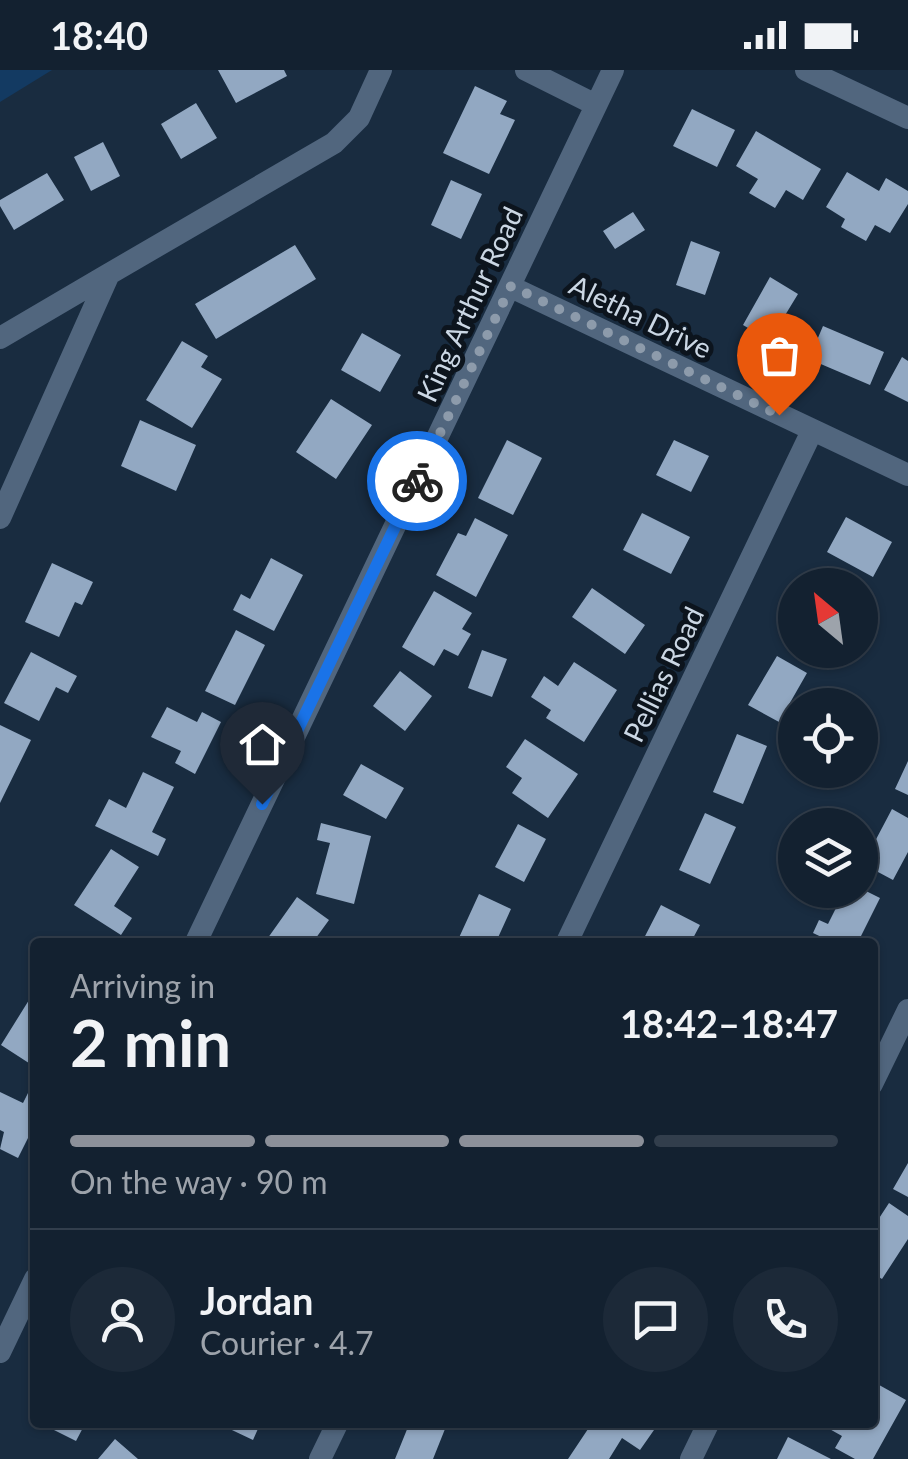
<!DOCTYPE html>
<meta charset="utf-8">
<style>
:root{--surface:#132130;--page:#1c2938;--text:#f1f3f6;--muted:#9da3ab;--line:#323e4c;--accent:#8c9099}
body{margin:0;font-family:Lato,sans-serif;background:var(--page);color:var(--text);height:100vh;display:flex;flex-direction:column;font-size:38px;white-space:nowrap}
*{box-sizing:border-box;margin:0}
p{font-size:32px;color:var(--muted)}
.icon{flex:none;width:55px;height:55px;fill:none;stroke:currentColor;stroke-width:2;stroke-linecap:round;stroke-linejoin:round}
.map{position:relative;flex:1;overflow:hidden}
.side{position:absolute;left:30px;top:868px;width:848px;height:490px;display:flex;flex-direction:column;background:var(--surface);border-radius:10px;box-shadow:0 2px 8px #0004,0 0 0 2px var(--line)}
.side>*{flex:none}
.needle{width:65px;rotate:331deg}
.buttons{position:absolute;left:778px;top:498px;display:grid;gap:20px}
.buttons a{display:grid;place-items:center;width:100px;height:100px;border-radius:50%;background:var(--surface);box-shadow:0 2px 8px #0004,0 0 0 2px var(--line);font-size:50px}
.pin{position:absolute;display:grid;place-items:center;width:85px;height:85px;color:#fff;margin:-102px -42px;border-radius:50% 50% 50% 0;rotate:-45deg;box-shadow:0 0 10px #0007}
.pin .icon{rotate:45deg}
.courier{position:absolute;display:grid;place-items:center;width:100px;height:100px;margin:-50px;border:8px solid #1a73e8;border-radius:50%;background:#fff;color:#222;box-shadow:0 2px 12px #0007}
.overview em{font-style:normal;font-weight:700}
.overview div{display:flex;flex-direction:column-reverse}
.overview{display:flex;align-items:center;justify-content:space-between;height:170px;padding:0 40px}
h1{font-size:65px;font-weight:700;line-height:75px}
.bar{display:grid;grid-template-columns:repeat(4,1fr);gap:15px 10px;align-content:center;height:120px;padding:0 40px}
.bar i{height:12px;border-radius:8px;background:var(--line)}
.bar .selected{background:var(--accent)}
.bar p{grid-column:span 4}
.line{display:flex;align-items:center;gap:25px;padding:0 40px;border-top:2px solid var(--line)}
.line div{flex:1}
.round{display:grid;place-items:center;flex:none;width:105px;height:105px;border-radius:52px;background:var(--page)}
.status{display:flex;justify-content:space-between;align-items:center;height:70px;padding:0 50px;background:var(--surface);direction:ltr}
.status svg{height:28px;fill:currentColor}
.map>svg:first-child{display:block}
.green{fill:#133a62}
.building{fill:#92a8c2}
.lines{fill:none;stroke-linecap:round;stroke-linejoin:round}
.minor{stroke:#51667e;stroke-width:22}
.done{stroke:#8d9bab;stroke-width:10;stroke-dasharray:0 18}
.route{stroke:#1a73e8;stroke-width:12}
.labels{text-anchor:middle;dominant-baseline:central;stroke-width:10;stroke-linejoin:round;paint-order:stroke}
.street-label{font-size:28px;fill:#cbd7e4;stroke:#0c141d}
</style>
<div class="status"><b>18:40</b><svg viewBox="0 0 49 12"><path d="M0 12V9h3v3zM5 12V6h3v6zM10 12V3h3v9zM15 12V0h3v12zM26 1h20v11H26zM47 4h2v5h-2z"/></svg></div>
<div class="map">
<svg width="908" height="1389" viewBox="0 0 908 1389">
<rect width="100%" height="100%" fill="#192c40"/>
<!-- green -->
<path class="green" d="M0 0H52L0 32Z"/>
<!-- building -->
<path class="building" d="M218 0H284L287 6 236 33Z
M475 16 507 31 500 44 515 50 489 104 443 83Z
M196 33 217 68 181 89 161 54Z
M692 39 735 60 717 97 673 76Z
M756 61 821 99 803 130 786 120 775 138 749 123 758 109 736 96Z
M103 72 120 106 91 121 74 87Z
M847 102 879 121 886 108 908 121V134L890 163 875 155 866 171 841 157 845 149 826 137Z
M47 103 64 130 14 160 0 136V130Z
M451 110 482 124 461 169 431 155Z
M633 142 645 160 615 179 603 161Z
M691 171 720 182 705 225 676 215Z
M295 175 316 209 216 269 195 234Z
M770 207 798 224 784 247 796 253 782 278 743 255Z
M823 256 884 282 870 315 809 289Z
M362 263 401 285 380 322 341 300Z
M182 271 208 286 201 297 222 309 192 358 146 330Z
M902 287 908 291V332L884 320Z
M331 329 372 355 336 409 296 382Z
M140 350 196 375 176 421 121 396Z
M507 370 542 388 513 445 478 428Z
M674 370 709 386 691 422 656 405Z
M642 443 690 467 671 504 623 480Z
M846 447 892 472 873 507 827 482Z
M475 448 508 465 476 527 436 505 458 463 466 466Z
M271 488 303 505 274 561 233 540 241 524 250 529Z
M52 493 93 512 82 535 75 532 59 567 25 552Z
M592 518 645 555 625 584 572 547Z
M434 521 472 543 462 559 471 564 458 586 444 579 434 596 402 577Z
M236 560 265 575 235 635 205 621Z
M482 580 507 589 492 627 468 618Z
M31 582 77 606 68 623 56 617 39 651 4 633Z
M777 586 807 603 779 652 748 635Z
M574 592 617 620 584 672 546 648 551 640 531 627 544 606 558 616Z
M400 601 432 626 405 661 373 636Z
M167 637 197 652 202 642 221 652 195 704 175 693 181 681 151 667Z
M0 655 31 670 0 733Z
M737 664 767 676 743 734 713 722Z
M525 669 578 704 548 748 512 723 522 708 506 697Z
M908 691V725L895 719Z
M361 694 404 718 386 749 343 725Z
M143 702 174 717 152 762 166 769 158 786 95 756 109 729 126 738Z
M892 739 908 748V782L893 810 863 794Z
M705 743 736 757 710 814 679 800Z
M321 753 371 766 354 834 316 824 330 773 317 770Z
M518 754 546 769 524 812 495 797Z
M111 779 139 797 114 836 132 848 121 865 74 835Z
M860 818 880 828 858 872H832L813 863 819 850 828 854 845 820Z
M479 824 511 839 496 872H457Z
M297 827 329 850 313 872H265Z
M661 835 700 855 691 872H642Z
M29 930 35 934V997L1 975Z
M0 1022 23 1033 28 1023 35 1027V1054L18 1088 0 1079 4 1062 0 1060Z
M908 1093V1127L893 1119Z
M889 1133 908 1146V1169L882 1209 872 1203V1159Z
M872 1311 906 1330 873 1389H855L835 1378 842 1366 817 1352H872Z
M38 1352H86L76 1371Z
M215 1352H261L253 1370Z
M410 1352H428L445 1359 433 1389H395Z
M578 1352H619L625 1356 627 1352H642L654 1360 640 1380 622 1368 609 1389H568L588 1359Z
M788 1367 831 1389H777Z
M115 1369 138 1389H98Z"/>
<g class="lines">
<!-- minor -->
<path class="minor" d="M526 0 596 35
M806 0 908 48
M109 204 334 73 359 48 381 0
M511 217 908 405
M0 268 109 204 0 448
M196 872 613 0
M567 872 812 361
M872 1014 908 940
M0 1282 35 1209
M320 1389 338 1352
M691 1389 709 1352"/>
</g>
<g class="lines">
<!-- done -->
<path class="done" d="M417 411 511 216 779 345"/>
<!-- route -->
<path class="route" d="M262 734 417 411"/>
</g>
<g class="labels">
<!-- street labels -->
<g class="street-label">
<text transform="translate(469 234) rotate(-65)">King Arthur Road</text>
<text transform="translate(641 246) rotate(26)">Aletha Drive</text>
<text transform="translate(663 604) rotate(-64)">Pellias Road</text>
</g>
</g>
</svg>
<div class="buttons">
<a><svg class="needle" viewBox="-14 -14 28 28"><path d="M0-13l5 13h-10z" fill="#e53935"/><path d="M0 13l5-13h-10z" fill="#9da3ab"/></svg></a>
<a><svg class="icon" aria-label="locate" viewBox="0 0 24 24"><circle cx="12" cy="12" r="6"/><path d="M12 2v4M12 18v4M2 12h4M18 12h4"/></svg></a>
<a><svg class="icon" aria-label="layers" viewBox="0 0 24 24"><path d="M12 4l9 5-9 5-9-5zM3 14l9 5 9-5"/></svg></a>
</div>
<div class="pin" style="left:779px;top:345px;background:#ea580c"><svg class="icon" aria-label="bag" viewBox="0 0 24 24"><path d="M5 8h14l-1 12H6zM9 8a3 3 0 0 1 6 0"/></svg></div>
<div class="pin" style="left:262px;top:734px;background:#1f2937"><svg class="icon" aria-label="home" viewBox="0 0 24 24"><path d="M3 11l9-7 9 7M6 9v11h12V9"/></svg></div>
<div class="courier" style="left:417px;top:411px"><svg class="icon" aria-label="bike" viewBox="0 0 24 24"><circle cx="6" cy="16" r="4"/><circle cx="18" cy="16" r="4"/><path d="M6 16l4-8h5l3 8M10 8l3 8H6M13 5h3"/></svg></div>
<section class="side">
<div class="overview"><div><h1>2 min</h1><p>Arriving in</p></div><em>18:42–18:47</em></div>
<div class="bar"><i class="selected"></i><i class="selected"></i><i class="selected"></i><i></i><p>On the way · 90 m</p></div>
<div class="line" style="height:180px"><a class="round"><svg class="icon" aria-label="person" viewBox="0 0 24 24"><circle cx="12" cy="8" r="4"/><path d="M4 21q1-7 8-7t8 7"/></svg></a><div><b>Jordan</b><p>Courier · 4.7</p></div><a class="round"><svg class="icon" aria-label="chat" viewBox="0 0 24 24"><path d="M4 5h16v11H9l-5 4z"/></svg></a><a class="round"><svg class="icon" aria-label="phone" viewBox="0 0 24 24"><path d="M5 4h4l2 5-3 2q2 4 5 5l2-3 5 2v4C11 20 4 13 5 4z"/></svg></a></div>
</section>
</div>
